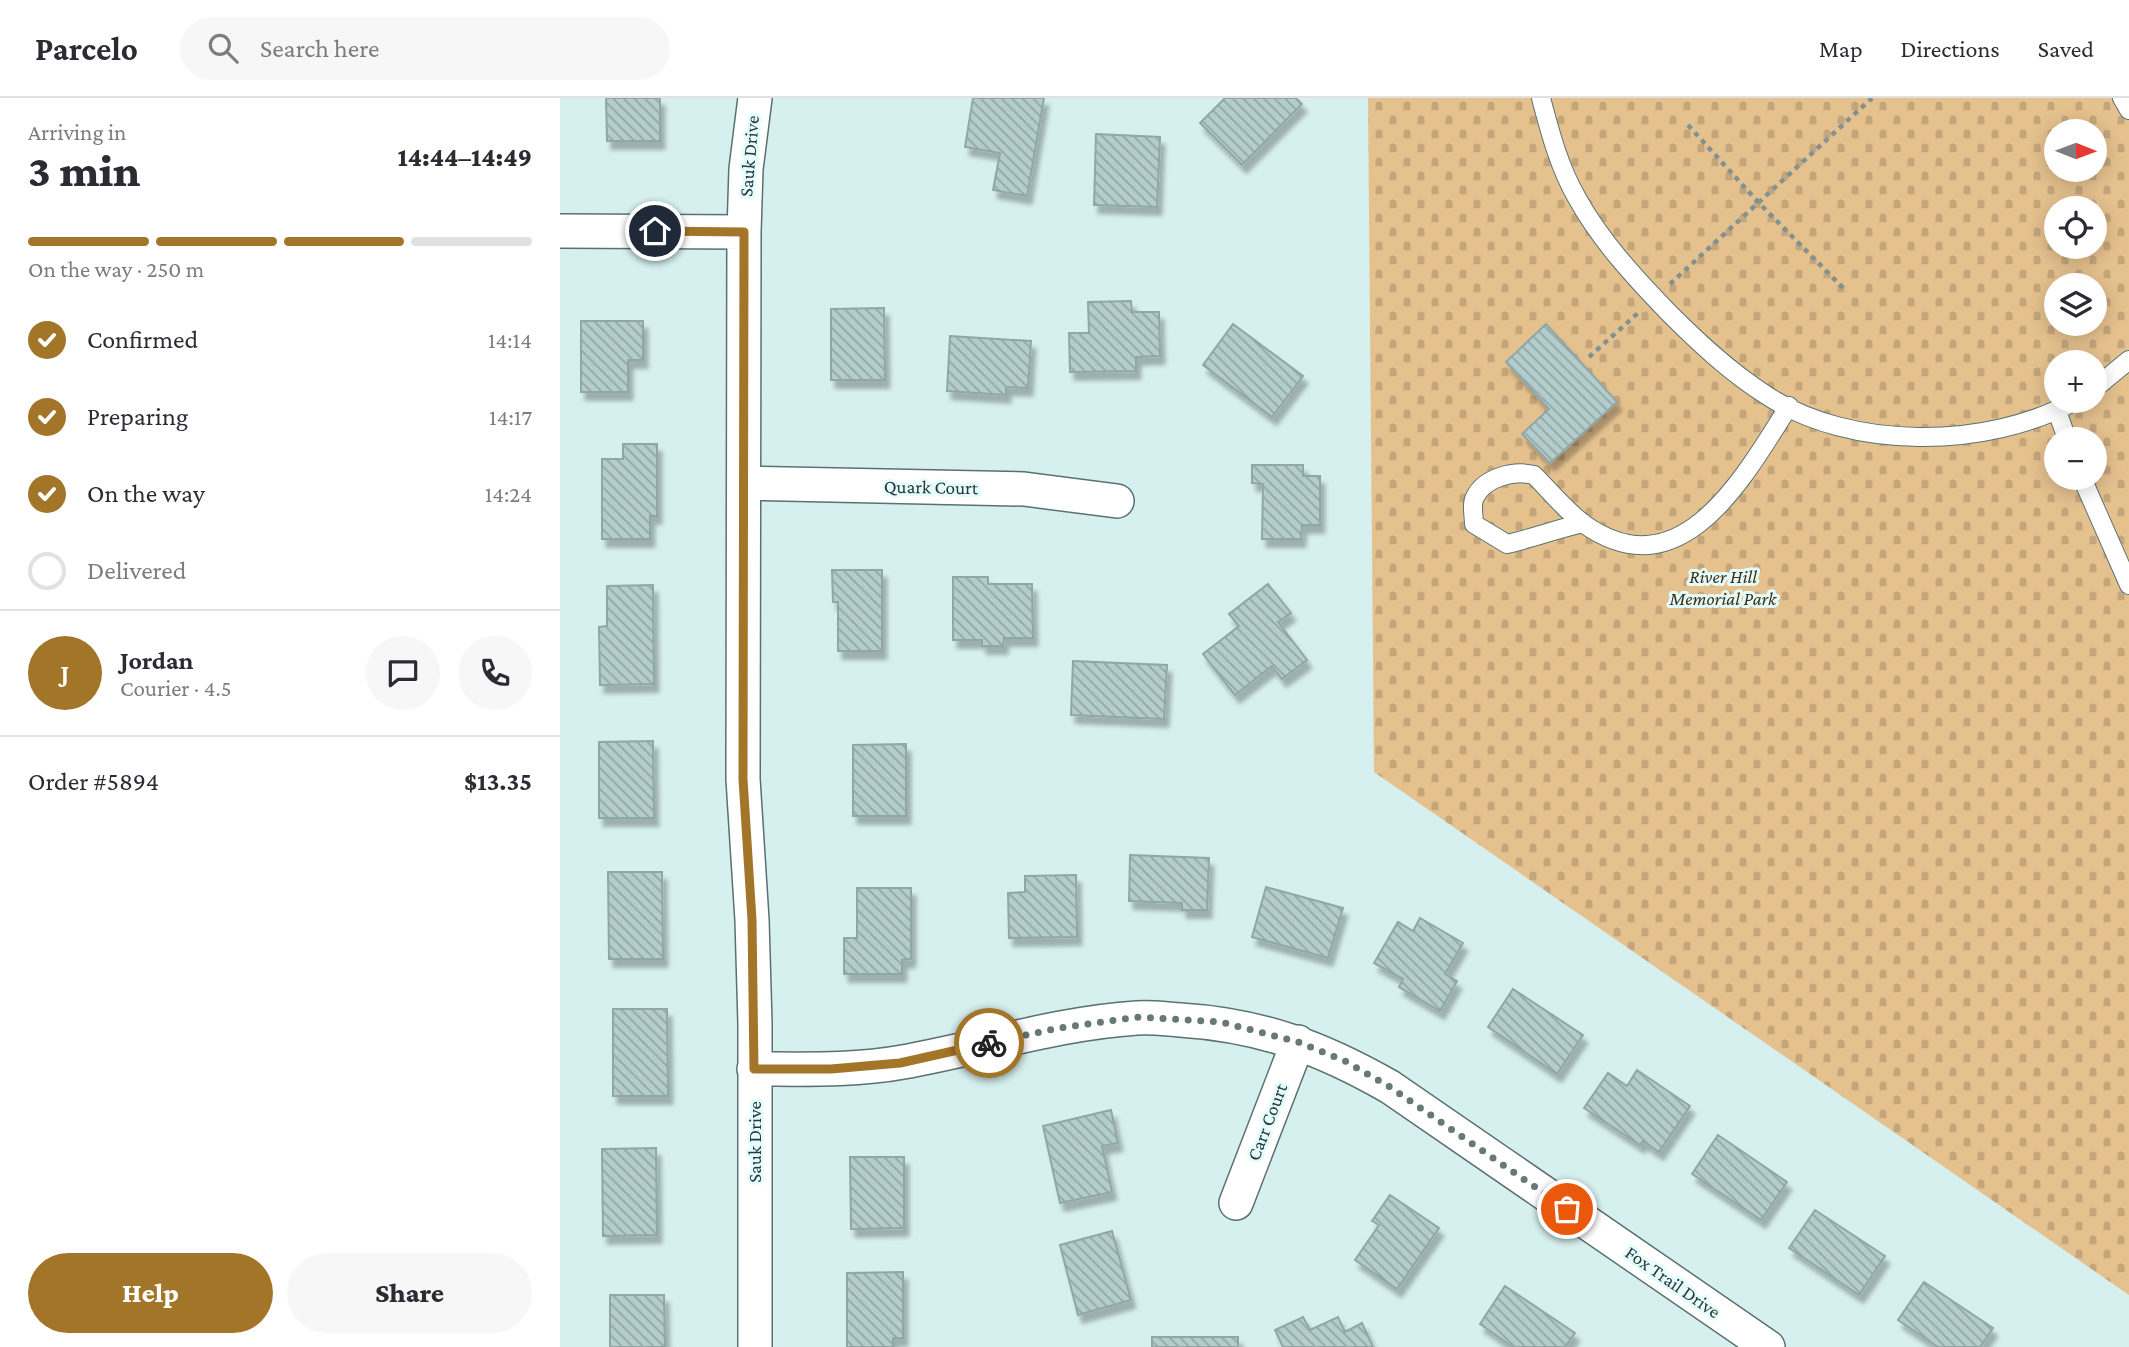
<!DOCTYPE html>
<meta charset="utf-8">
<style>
:root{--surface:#fff;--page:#f7f7f7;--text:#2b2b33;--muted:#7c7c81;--line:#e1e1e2;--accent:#a37528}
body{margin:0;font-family:"Crimson Pro",serif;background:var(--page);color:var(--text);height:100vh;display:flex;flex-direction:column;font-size:26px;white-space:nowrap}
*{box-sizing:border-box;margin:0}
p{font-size:23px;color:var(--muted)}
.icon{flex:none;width:38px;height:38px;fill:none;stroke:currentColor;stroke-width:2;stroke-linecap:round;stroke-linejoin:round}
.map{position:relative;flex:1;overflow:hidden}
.sheet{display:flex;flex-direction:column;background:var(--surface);width:560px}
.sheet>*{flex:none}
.needle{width:46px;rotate:91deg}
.buttons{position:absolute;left:1484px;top:21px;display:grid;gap:14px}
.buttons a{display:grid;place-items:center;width:63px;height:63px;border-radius:50%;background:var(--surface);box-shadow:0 4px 18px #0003;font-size:35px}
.pin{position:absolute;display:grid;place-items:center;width:60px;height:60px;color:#fff;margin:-30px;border:4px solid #fff;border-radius:50%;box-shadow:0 2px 7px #0007}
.courier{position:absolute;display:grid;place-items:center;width:70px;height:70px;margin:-35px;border:5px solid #a37528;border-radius:50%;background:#fff;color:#222;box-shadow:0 2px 9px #0007}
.overview em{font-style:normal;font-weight:800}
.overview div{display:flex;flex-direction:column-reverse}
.overview{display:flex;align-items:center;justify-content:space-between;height:119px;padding:0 28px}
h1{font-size:46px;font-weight:800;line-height:52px}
.bar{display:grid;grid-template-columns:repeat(4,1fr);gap:10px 7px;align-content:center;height:84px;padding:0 28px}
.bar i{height:9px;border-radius:5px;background:var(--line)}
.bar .selected{background:var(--accent)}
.bar p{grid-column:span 4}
.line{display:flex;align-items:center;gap:18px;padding:0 28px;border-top:2px solid var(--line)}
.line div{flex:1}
.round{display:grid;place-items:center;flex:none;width:74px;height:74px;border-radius:37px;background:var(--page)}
ol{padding:0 28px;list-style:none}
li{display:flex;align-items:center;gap:21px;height:77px}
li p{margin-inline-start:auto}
li .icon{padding:7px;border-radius:50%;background:var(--accent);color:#fff;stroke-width:4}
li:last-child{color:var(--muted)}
li i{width:38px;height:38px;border:4px solid var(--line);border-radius:50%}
.cta{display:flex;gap:14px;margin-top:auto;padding:14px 28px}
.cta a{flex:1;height:80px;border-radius:42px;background:var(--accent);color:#fff;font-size:28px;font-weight:800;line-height:80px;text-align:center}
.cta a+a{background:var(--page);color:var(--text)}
header{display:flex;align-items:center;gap:42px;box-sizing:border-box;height:98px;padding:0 35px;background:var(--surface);border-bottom:2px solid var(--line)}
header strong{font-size:33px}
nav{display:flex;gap:38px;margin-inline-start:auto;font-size:24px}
.search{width:490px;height:63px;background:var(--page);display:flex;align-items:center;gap:18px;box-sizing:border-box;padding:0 24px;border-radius:38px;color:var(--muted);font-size:26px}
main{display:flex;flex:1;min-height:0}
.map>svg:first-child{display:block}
.cemetery{fill:url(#cemetery-stones);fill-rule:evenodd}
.building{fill:url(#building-back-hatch);stroke:#90a7a7;stroke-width:2;filter:url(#shadow)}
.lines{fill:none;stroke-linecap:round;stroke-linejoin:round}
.lane-casing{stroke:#5b7171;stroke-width:20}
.street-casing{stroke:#5b7171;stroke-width:36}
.path{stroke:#809292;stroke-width:4.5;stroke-dasharray:5 5;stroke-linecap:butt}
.lane{stroke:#fff;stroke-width:18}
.street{stroke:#fff;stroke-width:33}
.done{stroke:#687777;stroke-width:7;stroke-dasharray:0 12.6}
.route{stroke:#a37528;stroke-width:9}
.labels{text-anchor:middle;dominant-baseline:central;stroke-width:6;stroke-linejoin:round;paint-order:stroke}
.street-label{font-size:19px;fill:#2c3636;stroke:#e3fdfd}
.park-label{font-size:19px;font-style:italic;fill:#3e2d11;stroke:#e3fdfd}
</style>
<header>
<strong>Parcelo</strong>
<div class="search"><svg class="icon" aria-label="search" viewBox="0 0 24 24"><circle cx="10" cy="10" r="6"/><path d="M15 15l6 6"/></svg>Search here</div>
<nav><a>Map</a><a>Directions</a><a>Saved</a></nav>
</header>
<main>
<section class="sheet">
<div class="overview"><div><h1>3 min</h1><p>Arriving in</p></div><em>14:44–14:49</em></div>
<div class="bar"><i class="selected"></i><i class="selected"></i><i class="selected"></i><i></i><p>On the way · 250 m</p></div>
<ol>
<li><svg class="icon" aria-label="check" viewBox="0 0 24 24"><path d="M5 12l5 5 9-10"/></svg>Confirmed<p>14:14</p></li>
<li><svg class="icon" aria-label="check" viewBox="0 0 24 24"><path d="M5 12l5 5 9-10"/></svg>Preparing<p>14:17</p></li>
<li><svg class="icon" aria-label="check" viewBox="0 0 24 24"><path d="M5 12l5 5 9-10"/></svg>On the way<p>14:24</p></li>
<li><i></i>Delivered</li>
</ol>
<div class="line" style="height:126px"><b class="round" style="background:var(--accent);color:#fff">J</b><div><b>Jordan</b><p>Courier · 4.5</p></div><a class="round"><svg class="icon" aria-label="chat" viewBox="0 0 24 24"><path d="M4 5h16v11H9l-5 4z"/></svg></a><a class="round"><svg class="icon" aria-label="phone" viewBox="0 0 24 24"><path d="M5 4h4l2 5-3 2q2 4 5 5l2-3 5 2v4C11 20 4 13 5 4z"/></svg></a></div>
<div class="line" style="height:91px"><div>Order #5894</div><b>$13.35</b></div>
<div class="cta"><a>Help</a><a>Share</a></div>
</section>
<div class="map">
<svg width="1569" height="1249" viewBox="0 0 1569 1249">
<defs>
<pattern id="cemetery-stones" width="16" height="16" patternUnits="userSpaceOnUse" patternTransform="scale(1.75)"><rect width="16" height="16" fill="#e5c18e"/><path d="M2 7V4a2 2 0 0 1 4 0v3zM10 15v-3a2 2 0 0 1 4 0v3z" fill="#c5a67b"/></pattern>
<pattern id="building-back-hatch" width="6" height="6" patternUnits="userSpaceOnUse" patternTransform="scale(1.75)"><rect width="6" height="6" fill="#b3cccc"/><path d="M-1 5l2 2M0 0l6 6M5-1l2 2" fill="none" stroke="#92a6a6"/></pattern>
<filter id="shadow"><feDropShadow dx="4.5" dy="8" stdDeviation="2" flood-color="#0004"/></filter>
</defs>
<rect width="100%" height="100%" fill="#d6efef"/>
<!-- cemetery -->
<path class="cemetery" d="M808 0H1569V1197L814 674ZM1496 33H1535V72H1496ZM1496 110H1535V149H1496ZM1496 187H1535V226H1496ZM1496 264H1535V303H1496ZM1496 341H1535V380H1496Z"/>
<!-- building -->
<path class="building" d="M46 0H100V43H47Z
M413 0H484L467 98 433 92 440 55 405 49Z
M665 0H736L742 6 682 67 640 25Z
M536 36 600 39 597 109 534 107Z
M571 203 572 214H599L600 258 576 259V273L510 274 509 235H529L528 204Z
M324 210 325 282H271V211Z
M21 223H83V262H68V294H21Z
M673 226 743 278 712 319 643 267Z
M986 226 1057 304 990 365 962 336 989 311 946 264Z
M390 238 471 243 468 290 446 289V297L387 293Z
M63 346H97V418H90V441H42V361H63Z
M692 367H743V378H760V427H742L741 441H702L703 386 692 385Z
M272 472H322V553H278V504H273Z
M393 479H428V486H472L473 540H444L443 548H422V542H393Z
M708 486 731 515 718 524 747 562 722 581 712 568 675 597 643 556 679 528 669 516Z
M93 487 94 586 40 587 39 529 47 528V488Z
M513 563 607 567 604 621 511 617Z
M93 643 94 720H39V644Z
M346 646V718H293V647Z
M570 757 649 760 647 812H622V805L569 803Z
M48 774H102L103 861H49Z
M516 777 517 839 449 840 448 795 465 794V778Z
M706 789 783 810 768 860 692 839Z
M297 790H351V861L342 862V876H284V840H297Z
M860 820 903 845 885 876 897 883 880 913 839 889 843 881 814 865 838 824 853 833Z
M953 891 1023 937 997 976 928 929Z
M53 911H107L108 998H53Z
M1077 972 1130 1008 1099 1054 1083 1043 1080 1047 1024 1010 1048 975 1067 988Z
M551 1012 558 1045 542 1048 552 1094 500 1105 483 1028Z
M1158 1037 1227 1084 1201 1122 1132 1076Z
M96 1050 97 1137 43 1138 42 1051Z
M290 1059H344V1130L291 1131Z
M830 1097 879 1130 837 1191 795 1162 819 1127 812 1123Z
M1255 1112 1325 1158 1299 1197 1229 1150Z
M552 1133 571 1202 518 1217 500 1147Z
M343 1174V1240H333V1249H287V1175Z
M1364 1184 1433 1230 1420 1249H1378L1338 1222Z
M945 1188 1015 1235 1005 1249H953L920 1226Z
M50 1197H104L105 1249H50Z
M743 1219 750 1232 778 1219 785 1234 802 1225 813 1249H723L715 1232Z
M592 1239H678V1249H592Z"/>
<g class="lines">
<!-- lane casing -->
<g class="lane-casing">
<path id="lane" d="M981 0C990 34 999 69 1017 100 1040 142 1075 180 1109 215 1139 245 1170 274 1206 297 1291 353 1427 351 1515 303
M1562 0 1569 12
M1535 290 1569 262
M1497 313 1507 341
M1522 380 1569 487
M1023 425C997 431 973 440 947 446L914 426C914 418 911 406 915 399 925 379 954 372 974 377 990 393 1006 413 1024 426 1121 495 1184 379 1229 308"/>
</g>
<!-- street casing -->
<g class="street-casing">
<path id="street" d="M0 133 184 134
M184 385 464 391 557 403
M194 971C243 971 294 973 343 964 421 950 498 925 577 920 591 919 606 921 620 922 700 927 760 949 830 989L1208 1249
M676 1105 738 944
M195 1249V926L192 822 183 681 184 134 186 71 195 0"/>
</g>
<!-- path -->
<path class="path" d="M1128 27 1198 104 1285 192
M1110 186 1312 0
M1029 259 1078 215"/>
<!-- lane -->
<use href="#lane" class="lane"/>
<!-- street -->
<use href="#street" class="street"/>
</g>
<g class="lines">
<!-- done -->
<path class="done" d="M429 945 499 930 579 919 661 924 738 944 785 963 830 989 1007 1111"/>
<!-- route -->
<path class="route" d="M95 133 184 134 183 681 192 822 194 971H271L340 965 429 945"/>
</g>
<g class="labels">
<!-- street labels -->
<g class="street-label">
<text transform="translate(189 58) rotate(-85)">Sauk Drive</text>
<text transform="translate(371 389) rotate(1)">Quark Court</text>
<text transform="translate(707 1024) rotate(-69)">Carr Court</text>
<text transform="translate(194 1044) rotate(-90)">Sauk Drive</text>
<text transform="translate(1113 1184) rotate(35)">Fox Trail Drive</text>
</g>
<!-- park labels -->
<g class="park-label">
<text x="1163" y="478">River Hill<tspan x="1163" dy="22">Memorial Park</tspan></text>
</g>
</g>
</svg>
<div class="buttons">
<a><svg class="needle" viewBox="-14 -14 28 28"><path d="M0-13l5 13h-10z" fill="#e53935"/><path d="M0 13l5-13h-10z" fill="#7c7c81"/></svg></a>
<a><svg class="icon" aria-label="locate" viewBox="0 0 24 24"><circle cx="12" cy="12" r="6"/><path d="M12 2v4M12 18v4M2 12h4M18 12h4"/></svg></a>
<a><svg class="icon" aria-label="layers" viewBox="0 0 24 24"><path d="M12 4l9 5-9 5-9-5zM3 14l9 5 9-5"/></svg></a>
<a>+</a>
<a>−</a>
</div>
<div class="pin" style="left:1007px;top:1111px;background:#ea580c"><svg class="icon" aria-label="bag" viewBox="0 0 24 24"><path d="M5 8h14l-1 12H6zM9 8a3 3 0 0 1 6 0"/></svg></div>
<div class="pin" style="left:95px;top:133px;background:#1f2937"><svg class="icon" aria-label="home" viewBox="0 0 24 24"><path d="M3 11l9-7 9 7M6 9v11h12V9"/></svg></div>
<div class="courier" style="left:429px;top:945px"><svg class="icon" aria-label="bike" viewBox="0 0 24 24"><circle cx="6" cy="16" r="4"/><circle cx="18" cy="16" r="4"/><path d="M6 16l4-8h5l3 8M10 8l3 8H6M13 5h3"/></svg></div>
</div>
</main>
